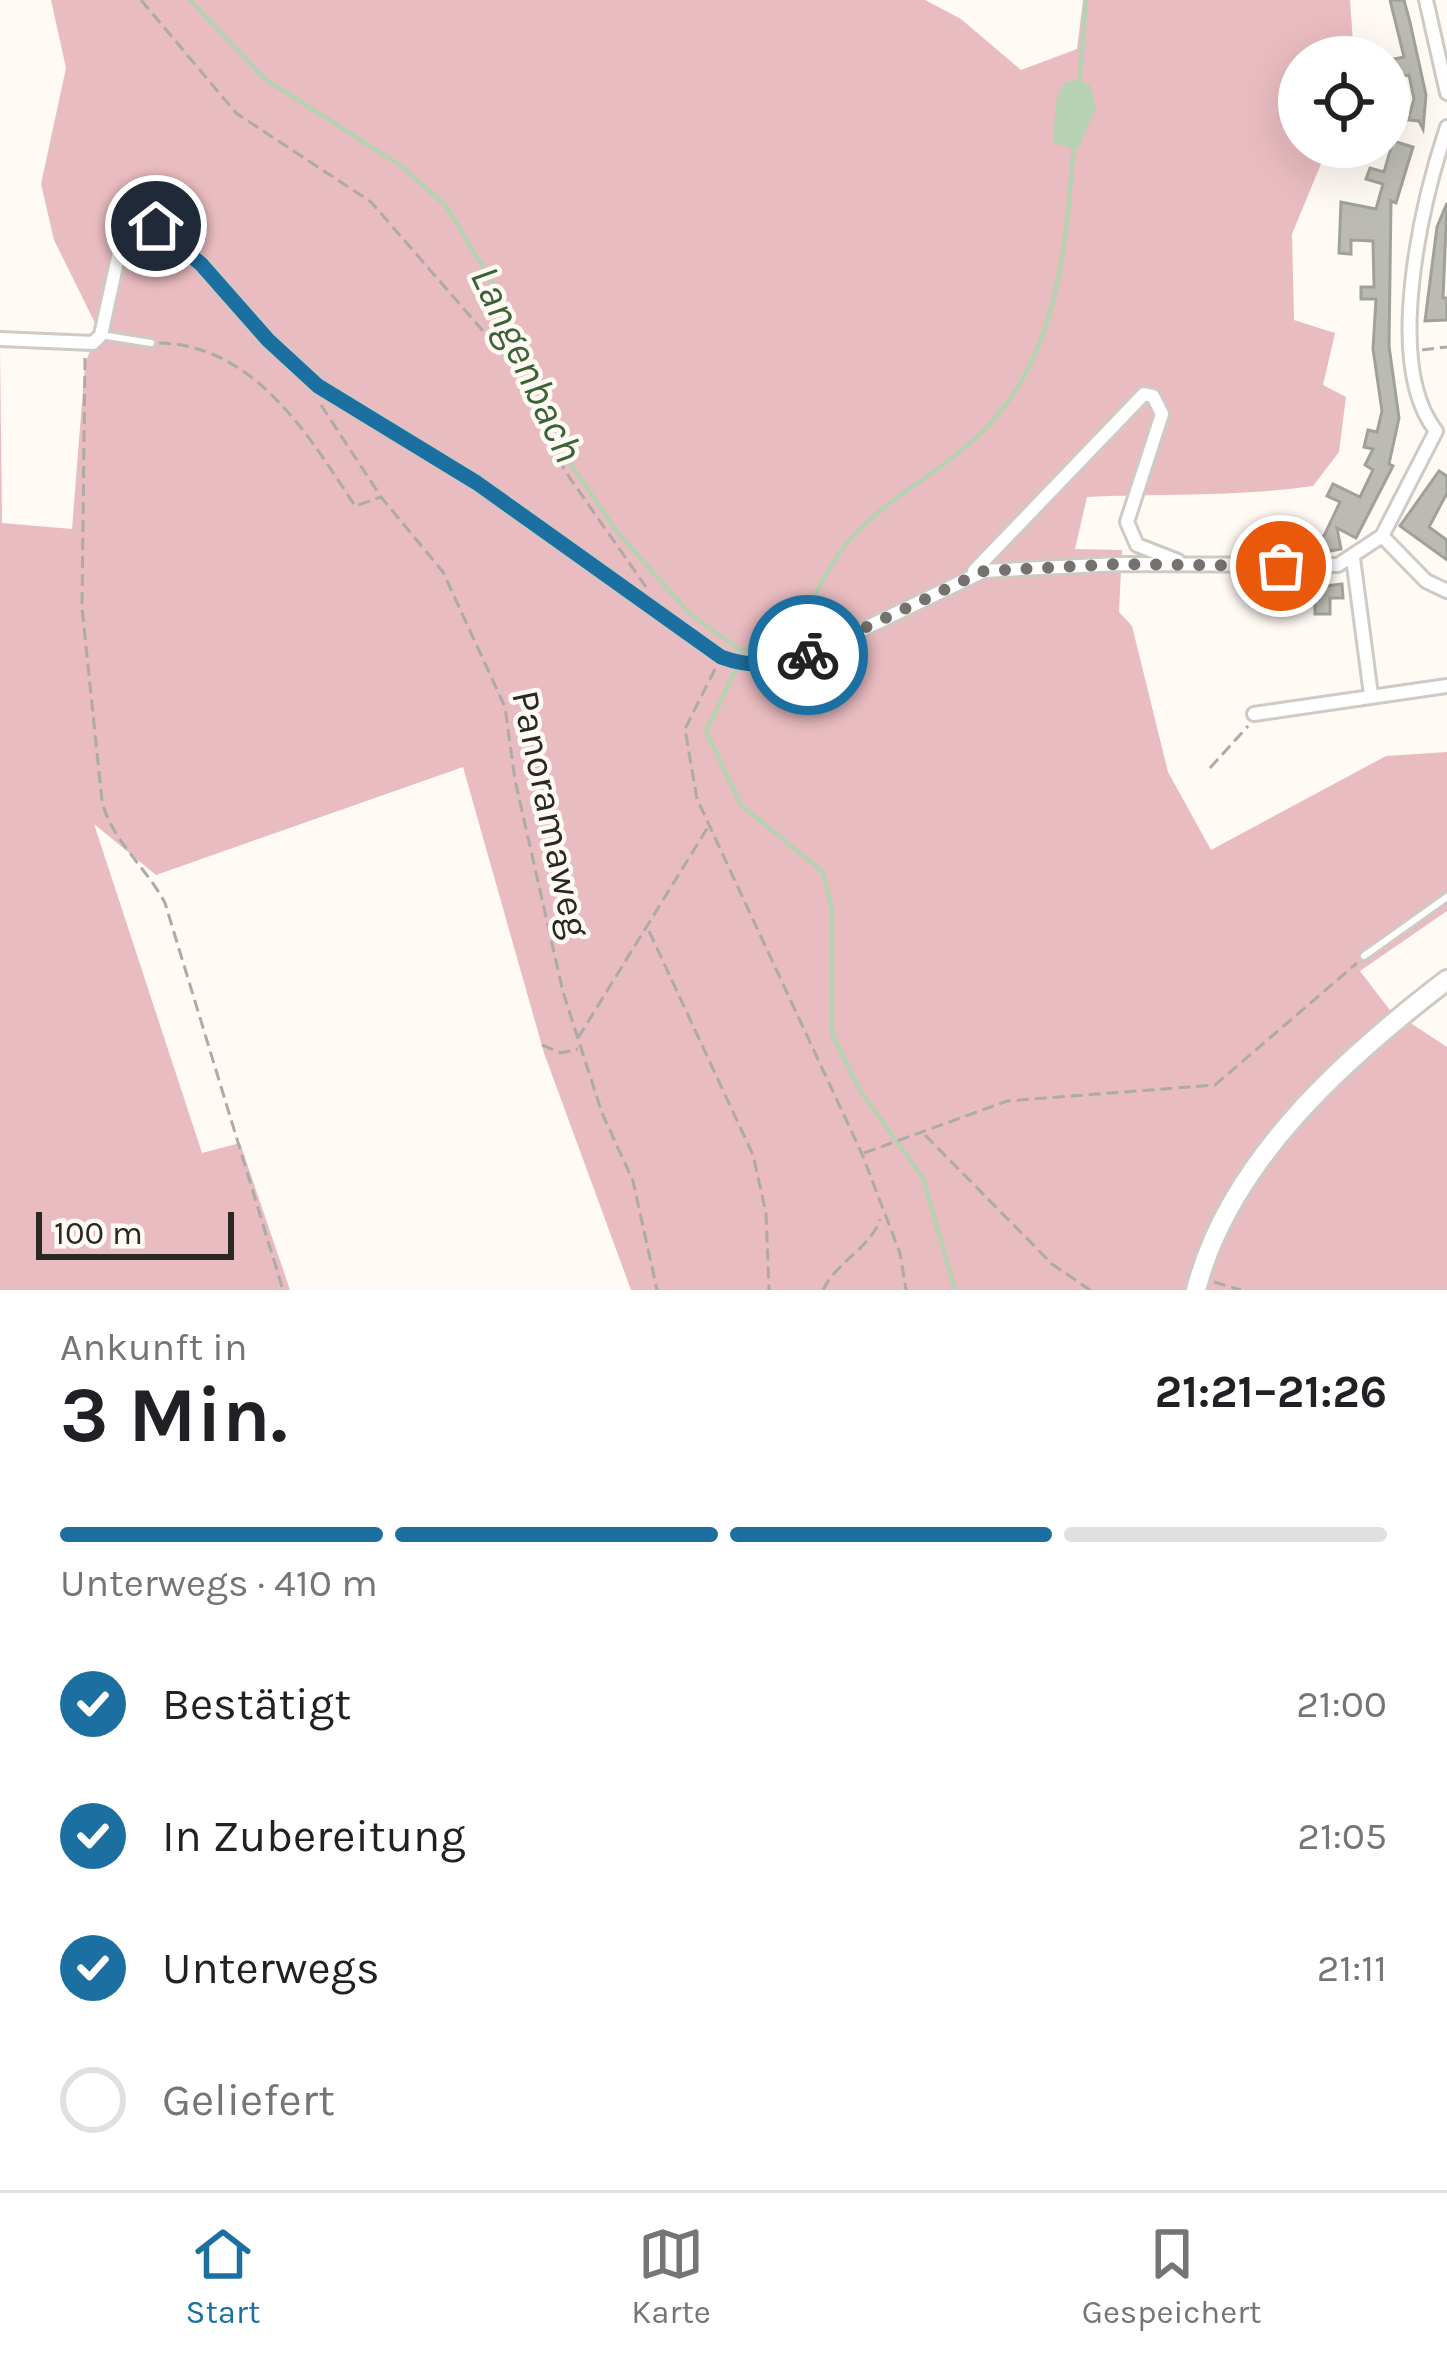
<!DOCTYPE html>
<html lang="de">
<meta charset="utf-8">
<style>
:root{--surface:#fff;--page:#f6f6f6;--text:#202124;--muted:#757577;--line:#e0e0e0;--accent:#1c70a1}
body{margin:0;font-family:Karla,sans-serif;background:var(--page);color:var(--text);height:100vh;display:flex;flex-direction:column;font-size:45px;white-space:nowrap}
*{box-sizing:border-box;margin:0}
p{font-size:39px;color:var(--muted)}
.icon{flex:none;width:66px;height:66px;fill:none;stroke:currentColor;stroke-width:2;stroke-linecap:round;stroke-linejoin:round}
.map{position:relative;height:1290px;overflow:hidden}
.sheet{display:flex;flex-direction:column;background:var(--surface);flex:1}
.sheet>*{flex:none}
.controls{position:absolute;left:1278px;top:36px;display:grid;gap:24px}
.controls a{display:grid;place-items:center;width:132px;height:132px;border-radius:50%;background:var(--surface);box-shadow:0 12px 48px #0002;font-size:60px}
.scale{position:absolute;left:36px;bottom:30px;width:198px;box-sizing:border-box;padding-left:12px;border:6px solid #2a2825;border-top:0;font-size:33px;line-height:42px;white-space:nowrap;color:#2a2825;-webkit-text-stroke:9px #fffaf4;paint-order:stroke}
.pin{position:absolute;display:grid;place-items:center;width:102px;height:102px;color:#fff;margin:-51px;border:6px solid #fff;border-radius:50%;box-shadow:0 3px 12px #0007}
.courier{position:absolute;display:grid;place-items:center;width:120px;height:120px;margin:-60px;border:9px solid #1c70a1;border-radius:50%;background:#fff;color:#222;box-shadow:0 3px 15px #0007}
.headline em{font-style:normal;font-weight:700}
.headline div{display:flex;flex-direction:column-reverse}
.headline{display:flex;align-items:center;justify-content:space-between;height:204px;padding:0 60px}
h1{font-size:78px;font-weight:700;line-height:90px}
.bar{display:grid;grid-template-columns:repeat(4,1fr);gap:18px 12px;align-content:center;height:144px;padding:0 60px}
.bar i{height:15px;border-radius:9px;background:var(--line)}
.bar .active{background:var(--accent)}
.bar p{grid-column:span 4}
ol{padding:0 60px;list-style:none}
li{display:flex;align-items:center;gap:36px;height:132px}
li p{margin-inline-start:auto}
li .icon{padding:12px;border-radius:50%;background:var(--accent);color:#fff;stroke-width:4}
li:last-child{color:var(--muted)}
li i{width:66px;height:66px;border:6px solid var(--line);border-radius:50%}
.dock{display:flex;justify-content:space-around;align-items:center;height:168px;border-top:3px solid var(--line);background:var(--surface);font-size:33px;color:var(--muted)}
.dock a{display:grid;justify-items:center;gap:6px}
.dock .active{color:var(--accent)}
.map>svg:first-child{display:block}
.green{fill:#e9bcc1}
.water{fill:#b7d2b3}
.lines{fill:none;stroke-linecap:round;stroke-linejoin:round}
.stream{stroke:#b7d2b3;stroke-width:4.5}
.building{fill:#bbbbb3;stroke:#a0a199;stroke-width:3}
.lane-casing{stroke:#cfcac3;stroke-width:12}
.street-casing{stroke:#cfcac3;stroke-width:18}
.secondary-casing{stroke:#cfcac3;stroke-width:24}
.path{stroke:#aeaaa5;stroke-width:3;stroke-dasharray:12 6;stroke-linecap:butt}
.lane{stroke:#fff;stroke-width:6}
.street{stroke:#fff;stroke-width:12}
.secondary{stroke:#fff;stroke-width:18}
.done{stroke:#75726d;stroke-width:12;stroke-dasharray:0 21.6}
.route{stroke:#1c70a1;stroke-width:15}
.labels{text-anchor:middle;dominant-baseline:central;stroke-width:9;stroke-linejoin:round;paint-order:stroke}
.street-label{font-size:39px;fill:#2a2825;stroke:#fffaf4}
.water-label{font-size:42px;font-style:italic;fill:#3b6337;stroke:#fffaf4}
</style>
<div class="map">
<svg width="1447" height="1290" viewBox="0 0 1447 1290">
<rect width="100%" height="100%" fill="#fffaf4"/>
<!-- green -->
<path class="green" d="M51 0H925L961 19 1021 70 1077 49 1083 0H1350L1354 57H1299V147H1328L1292 234 1294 320 1335 333 1323 385 1346 397 1339 452 1313 486C1238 497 1163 493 1087 497L1075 549 1122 550 1119 612 1132 626 1168 772 1211 850 1386 756 1447 752V911L1360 971 1389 1009 1447 1047V1290H631L544 1053 463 767 156 875 94 824 202 1153 240 1143 290 1290H0V348L2 523 72 529 85 364 98 329 54 240 41 184 66 68Z"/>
<!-- water -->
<path class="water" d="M1077 80 1090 85 1096 108 1077 150 1053 143 1056 100 1064 83Z"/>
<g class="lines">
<!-- stream -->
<path class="stream" d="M190 0 265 79 400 165 446 206 503 300 561 450 617 532 690 614 742 651
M1079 86 1086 0
M742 651C819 629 810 579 858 531 894 494 943 470 980 434 1059 358 1065 248 1074 145
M739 663 706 731 741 805 823 872 832 910V1034L859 1089 923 1178 955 1290"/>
</g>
<!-- building -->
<path class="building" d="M1390 0H1404L1410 22 1426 95 1423 129 1419 121 1408 120 1414 99 1409 75 1389 79V60L1404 57Z
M1393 141 1413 147 1396 203 1391 201 1389 346 1399 418 1389 464 1393 466 1356 538 1337 528 1341 549 1313 554 1260 551 1262 535 1279 537 1280 528 1292 529 1291 544 1324 536 1340 502 1327 496 1333 484 1360 497 1373 470 1365 465 1373 449 1364 447 1368 430 1377 432 1382 411 1373 349 1376 299H1361V287H1374L1373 241 1351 240V254L1339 253 1341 202 1376 209 1383 184 1366 179 1370 168 1384 172Z
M1447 203 1443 298H1447V320L1425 321 1437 227Z
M1439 471 1447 476V493L1429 527 1447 540V560L1400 526Z
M1342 584 1343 598H1330V614H1315V604L1281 606 1280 592Z"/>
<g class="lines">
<!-- lane casing -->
<g class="lane-casing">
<path id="lane" d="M101 335 151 343
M1364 956 1447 897"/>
</g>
<!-- street casing -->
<g class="street-casing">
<path id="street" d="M1426 0 1447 93
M0 339 93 343 101 335 123 234 156 226 201 264 268 340 318 386 477 483 721 657 752 665 793 663 984 571 1119 564 1338 565 1382 536 1436 431
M1436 431C1383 364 1422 202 1447 127
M1382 536 1426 581 1447 591
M1353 558 1371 695
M974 571 1144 394 1153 396 1162 414 1127 522 1137 545 1178 561
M1254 714 1447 686"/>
</g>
<!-- secondary casing -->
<g class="secondary-casing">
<path id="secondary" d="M1196 1290C1229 1161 1345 1058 1447 980"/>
</g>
<!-- path -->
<path class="path" d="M141 0 236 113 371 202 523 377 565 471 646 587
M159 343C253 344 309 435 355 506L381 497
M1422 350 1447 347
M85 358 82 608 102 801C111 840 147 868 165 903L283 1290
M321 405 381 497 443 572 505 707 515 780 563 992 602 1113 633 1181 657 1290
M715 669 685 729 697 799 862 1154 900 1253 906 1290
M1210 768 1248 726
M649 931 753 1155 766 1213 769 1290
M578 1038 708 827
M542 1045 561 1053 578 1049
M925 1135 1052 1264 1090 1290
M864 1153 1007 1101 1215 1085 1357 963
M1214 1282 1241 1290
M823 1290C837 1261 871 1248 880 1219"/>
<!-- lane -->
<use href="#lane" class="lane"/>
<!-- street -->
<use href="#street" class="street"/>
<!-- secondary -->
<use href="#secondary" class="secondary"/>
</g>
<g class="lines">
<!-- done -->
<path class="done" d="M808 655 984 571 1119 564 1281 566"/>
<!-- route -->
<path class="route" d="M156 226 201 264 268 340 318 386 477 483 721 657C748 667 781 668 808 655"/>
</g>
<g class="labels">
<!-- street labels -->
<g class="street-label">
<text transform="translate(551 814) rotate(78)">Panoramaweg</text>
</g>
<!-- water labels -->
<g class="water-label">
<text transform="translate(527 364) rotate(65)">Langenbach</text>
</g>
</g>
</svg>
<div class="controls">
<a><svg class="icon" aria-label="locate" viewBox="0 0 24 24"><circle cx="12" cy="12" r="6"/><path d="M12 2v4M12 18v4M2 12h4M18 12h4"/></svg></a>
</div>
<div class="scale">100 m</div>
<div class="pin" style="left:1281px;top:566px;background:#ea580c"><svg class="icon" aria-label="bag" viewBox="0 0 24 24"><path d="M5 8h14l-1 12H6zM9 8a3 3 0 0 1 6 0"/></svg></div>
<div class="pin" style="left:156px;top:226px;background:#1f2937"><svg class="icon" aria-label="home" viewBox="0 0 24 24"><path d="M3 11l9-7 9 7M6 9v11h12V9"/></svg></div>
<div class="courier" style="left:808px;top:655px"><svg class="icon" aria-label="bike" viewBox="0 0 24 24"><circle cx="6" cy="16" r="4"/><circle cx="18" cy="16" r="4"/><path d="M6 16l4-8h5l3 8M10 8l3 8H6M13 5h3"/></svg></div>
</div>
<section class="sheet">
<div class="headline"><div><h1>3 Min.</h1><p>Ankunft in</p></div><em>21:21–21:26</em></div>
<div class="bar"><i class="active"></i><i class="active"></i><i class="active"></i><i></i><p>Unterwegs · 410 m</p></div>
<ol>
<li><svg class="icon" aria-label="check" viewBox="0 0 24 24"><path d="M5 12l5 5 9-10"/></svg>Bestätigt<p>21:00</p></li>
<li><svg class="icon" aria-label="check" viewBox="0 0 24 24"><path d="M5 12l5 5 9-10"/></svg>In Zubereitung<p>21:05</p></li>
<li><svg class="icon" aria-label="check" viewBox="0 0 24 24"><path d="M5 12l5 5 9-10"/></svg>Unterwegs<p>21:11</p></li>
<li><i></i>Geliefert</li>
</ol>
</section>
<nav class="dock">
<a class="active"><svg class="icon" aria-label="home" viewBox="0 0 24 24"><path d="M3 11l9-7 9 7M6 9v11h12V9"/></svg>Start</a>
<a><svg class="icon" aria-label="map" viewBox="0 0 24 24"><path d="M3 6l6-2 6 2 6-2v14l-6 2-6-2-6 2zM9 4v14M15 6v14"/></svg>Karte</a>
<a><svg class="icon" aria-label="saved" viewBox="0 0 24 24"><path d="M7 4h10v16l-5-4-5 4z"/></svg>Gespeichert</a>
</nav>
